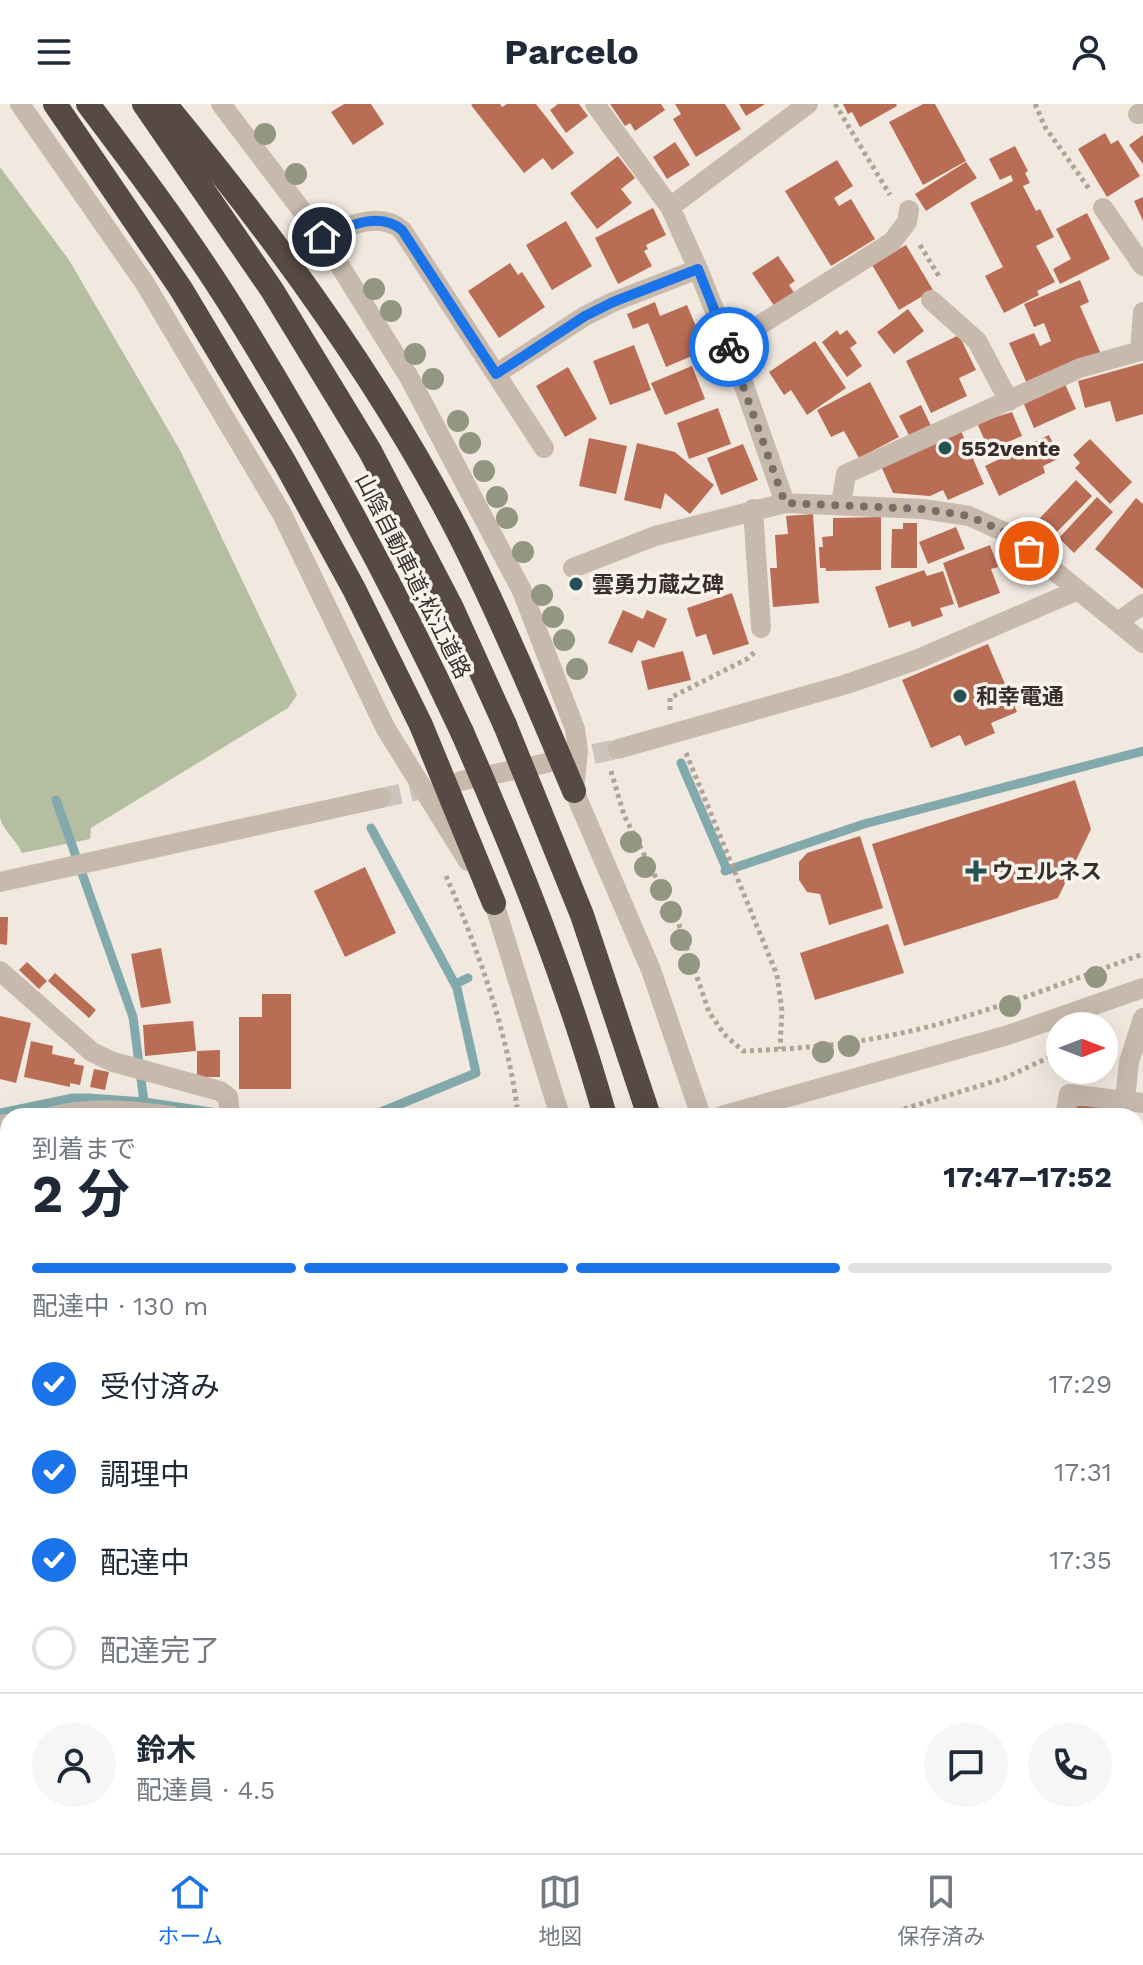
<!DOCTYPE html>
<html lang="ja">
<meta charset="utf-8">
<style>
:root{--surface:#fff;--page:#f6f6f7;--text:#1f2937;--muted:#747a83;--line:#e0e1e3;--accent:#1a73e8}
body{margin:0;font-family:"Work Sans","Noto Sans JP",sans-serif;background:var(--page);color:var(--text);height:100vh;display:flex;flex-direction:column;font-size:30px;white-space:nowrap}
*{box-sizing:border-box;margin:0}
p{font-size:26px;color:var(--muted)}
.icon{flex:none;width:44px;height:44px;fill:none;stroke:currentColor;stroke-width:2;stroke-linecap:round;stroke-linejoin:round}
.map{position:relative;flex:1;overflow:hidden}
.drawer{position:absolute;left:0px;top:1004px;width:1144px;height:746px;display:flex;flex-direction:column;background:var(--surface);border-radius:24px 24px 0 0;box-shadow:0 8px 32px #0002}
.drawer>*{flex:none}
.needle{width:52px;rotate:90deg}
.controls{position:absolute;left:1046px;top:908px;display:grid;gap:16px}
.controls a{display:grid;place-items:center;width:72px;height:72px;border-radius:50%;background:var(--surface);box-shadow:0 8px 32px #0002;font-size:40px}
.pin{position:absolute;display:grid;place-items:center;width:68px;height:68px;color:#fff;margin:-34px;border:4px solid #fff;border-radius:50%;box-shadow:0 2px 8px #0007}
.courier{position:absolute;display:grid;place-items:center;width:80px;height:80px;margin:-40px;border:6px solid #1a73e8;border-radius:50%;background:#fff;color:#222;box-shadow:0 2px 10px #0007}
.summary em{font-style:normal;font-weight:700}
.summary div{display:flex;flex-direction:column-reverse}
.summary{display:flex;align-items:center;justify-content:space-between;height:136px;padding:0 32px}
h1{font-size:52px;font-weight:700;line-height:60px}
.bar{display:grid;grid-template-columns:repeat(4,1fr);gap:12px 8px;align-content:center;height:96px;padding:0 32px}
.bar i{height:10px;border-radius:6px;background:var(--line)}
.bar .on{background:var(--accent)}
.bar p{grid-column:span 4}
.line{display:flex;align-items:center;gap:20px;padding:0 32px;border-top:2px solid var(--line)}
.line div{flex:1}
.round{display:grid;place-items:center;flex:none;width:84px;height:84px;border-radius:42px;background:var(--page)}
ol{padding:0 32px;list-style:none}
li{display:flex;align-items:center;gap:24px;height:88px}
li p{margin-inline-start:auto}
li .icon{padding:8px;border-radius:50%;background:var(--accent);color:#fff;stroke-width:4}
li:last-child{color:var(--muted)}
li i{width:44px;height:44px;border:4px solid var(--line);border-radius:50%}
header{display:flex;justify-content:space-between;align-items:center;height:104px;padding:0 32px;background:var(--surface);font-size:36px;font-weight:700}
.menu{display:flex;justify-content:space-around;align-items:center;height:112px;border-top:2px solid var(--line);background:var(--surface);font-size:22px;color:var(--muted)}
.menu a{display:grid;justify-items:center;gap:4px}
.menu .on{color:var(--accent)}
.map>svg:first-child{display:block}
.green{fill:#b5bea1}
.water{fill:#82a9ab}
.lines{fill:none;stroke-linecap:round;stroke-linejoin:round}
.stream{stroke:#82a9ab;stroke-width:9}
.building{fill:#ba6d55}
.minor-tunnel{stroke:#ccc4bc;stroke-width:20;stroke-dasharray:20 10;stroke-linecap:butt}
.path{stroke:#b3a397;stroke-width:5;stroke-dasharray:4 4;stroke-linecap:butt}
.minor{stroke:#c8b9ad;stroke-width:20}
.highway{stroke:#574943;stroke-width:24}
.highway-bridge{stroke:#574943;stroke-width:24}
.tree{fill:#939680}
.done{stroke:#786f6a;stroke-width:8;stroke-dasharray:0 14.4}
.route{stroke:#1a73e8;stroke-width:10}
.poi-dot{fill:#245154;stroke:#f8f3ec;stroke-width:3}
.labels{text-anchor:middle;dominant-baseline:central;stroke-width:7;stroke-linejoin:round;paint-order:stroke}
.poi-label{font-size:22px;font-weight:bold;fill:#372e2b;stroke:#f8f3ec;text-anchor:start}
.street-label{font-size:22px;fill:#372e2b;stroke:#f8f3ec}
</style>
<header><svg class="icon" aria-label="menu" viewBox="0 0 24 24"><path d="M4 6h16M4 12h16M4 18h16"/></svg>Parcelo<svg class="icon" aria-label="person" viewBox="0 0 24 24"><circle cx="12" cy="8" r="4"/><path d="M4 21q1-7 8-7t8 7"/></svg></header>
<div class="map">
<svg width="1143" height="1749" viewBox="0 0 1143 1749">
<rect width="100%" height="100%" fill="#f1e9e0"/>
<!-- green -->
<path class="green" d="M0 63 69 156 180 346 297 591 288 604 91 724 90 735 22 749C16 735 4 728 0 714Z
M1143 1331V1453L1136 1439V1335Z"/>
<!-- water -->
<path class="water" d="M91 1742H175L186 1749H103Z"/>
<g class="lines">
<!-- stream -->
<path class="stream" d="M681 659 727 766
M56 696 133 913 144 998
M725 767 864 720 1143 647
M455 880 468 874
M0 1009 73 994H89L144 998 231 1011
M371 1012 476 969 457 884 371 724
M1136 1679 1143 1683
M944 1742 945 1749
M324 1749 328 1742"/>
</g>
<!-- building -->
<path class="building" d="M344 0H371L384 20 353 41 331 8Z
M473 0H500L502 3 507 0H536L574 49 552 66 543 54 524 69 471 1Z
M558 0H579L588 12 566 29 550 6Z
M610 0H661L665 6 635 27 630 19 625 22Z
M675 0H725L741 25 696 53 673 15 681 10Z
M739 0H765L746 12Z
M843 0H896L897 2 860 23 852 8 848 10Z
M923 0H935L966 57 923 81 889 18Z
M1105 29 1111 40 1118 36 1140 72 1107 93 1078 45Z
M1143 31V60L1129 41Z
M675 38 690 61 667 75 653 53Z
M1015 42 1028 67 1025 69 1030 79 1023 82 1036 107 1040 105 1054 133 1036 142 1055 178 1037 187 1039 191 1004 209 985 172 1003 163 970 99 1013 77 1011 71 1000 76 989 55Z
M618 52 635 74 621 85 632 99 597 125 570 89Z
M837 56 853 82 834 94 839 102 851 95 875 135 831 162 785 87Z
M966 58 977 74 926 107 915 90Z
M1143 93V117L1134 97Z
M653 104 666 131 646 141 648 145 644 147 652 162 618 180 595 134Z
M1087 109 1110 155 1060 180 1053 165 1071 155 1056 125Z
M566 117 592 162 552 186 526 141Z
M906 141 933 186 899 206 872 161Z
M778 152 795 177 789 181 795 190 775 203 752 169Z
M510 159 518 171 522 168 545 203 499 234 468 187Z
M1080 176 1089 198 1080 202 1101 250 1028 282 1009 239 1034 229 1040 242 1051 237 1044 219 1034 223 1024 200Z
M655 198 660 212 687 201 706 246 666 263 648 219 633 225 627 210Z
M908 205 924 227 894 250 877 228Z
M837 226 840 231 847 226 857 239 850 244 862 262 847 273 822 238Z
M959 231 976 266 959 274 967 292 931 309 906 257Z
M815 237 846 284 807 311 791 286 784 291 769 268Z
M634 241 651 286 610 301 593 257Z
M1143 259V310L1116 318 1110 297 1085 304 1078 277Z
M692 262 705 295 665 311 651 279Z
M568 263 597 315 565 333 536 282Z
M870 278 899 333 859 354 844 327 831 333 817 306Z
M1065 280 1076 305 1034 324 1023 298Z
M921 301 931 322 910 333 899 312Z
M718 304 731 340 689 355 677 319Z
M1012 308 1022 332 989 346 977 319Z
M961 327 984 380 948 396 943 386 930 392 893 389 881 362Z
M1049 331 1060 354 1043 362 1045 369 999 392 985 362Z
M589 334 627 342 616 390 579 382Z
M1090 335 1132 378 1110 400 1075 364 1080 359 1073 351Z
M637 339 675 348 714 381 690 410 665 389 661 405 624 396Z
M743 340 758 376 721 391 707 354Z
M1076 376 1092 392 1056 429 1040 414Z
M1097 393 1113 408 1074 449 1059 434Z
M1136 394 1143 400V485L1095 445Z
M813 410 819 499 773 503 770 464H777L775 431 788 430 786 412Z
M881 413V466L826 467V464H820L819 443H823L822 433 833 432V414Z
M903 419H917V464H891L892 425H903Z
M956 423 965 445 928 460 919 438Z
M990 441 998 463 991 465 1000 489 959 504 943 459Z
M924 466 927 472 943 467 954 500 940 504 943 512 912 523 910 517 889 524 875 483Z
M732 489 749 540 713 551 706 530 696 533 687 504Z
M623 506 643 515 647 506 667 515 654 544 638 536 632 549 608 539Z
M988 540 1017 608 991 619 995 629 965 642 960 631 931 644 902 576Z
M683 547 691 576 648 586 641 557Z
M1075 676 1091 725 1058 794 904 842 872 740Z
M860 732 883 804 829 821 820 790 807 788 799 776V758L807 749Z
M365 763 396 829 345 853 314 787Z
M0 813H8L7 841 0 840Z
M888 820 904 869 815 896 800 849Z
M161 844 171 899 141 904 131 850Z
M27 858 47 877 39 885 19 866Z
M55 869 96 906 89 914 48 877Z
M262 890H291V985H239V913H262Z
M0 912 31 919 16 979 0 975Z
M193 917 196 947 145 952 143 921Z
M31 937 53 942 52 950 75 955 74 960 84 962 80 981 70 979V983L24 973Z
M220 946V973H197V947Z
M94 965 109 968 105 986 90 983Z
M1074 997 1113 999 1112 1012H1072Z
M1136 1023 1143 1024V1054L1136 1053Z
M0 1035H8V1056H0Z
M1136 1076 1143 1077V1160H1136Z
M1143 1181V1306L1136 1307V1182Z
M0 1363 8 1371V1484H0Z
M1143 1614V1655L1136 1656V1615Z
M1143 1718V1749H1132V1742H1136V1719Z
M349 1742H438L451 1749H344Z
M457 1742H632V1749H456Z
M957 1742H981V1748H957Z
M1066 1742H1113L1114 1749H1066Z"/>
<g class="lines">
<!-- minor-tunnel -->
<path class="minor-tunnel" d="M564 656 618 645
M381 694 437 682"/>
<!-- path -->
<path class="path" d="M835 0 890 91
M1035 0 1045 23 1090 86
M920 141 940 174
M670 606V594L747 555 756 547
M686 649 777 871 782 907 780 945
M611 667 624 711 677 815 709 908 724 930 743 947C795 945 846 941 897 930 979 913 1063 879 1143 850
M446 772C477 842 507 927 517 1003
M881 1012 1005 974 1060 948"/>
<!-- minor -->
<path class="minor" d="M20 0 144 178 282 410 386 625 468 757
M221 0 322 133 409 273 522 487 575 625 578 647 574 687 651 866 701 1012
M595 0 670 103 698 165 741 273 785 399
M1138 10 1143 7
M670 103 808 0
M1103 104 1143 162
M322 133C347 123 379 106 402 126L544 344
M931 196 977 237 1009 297
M728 241 892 138 907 118 909 106
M1140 247 1143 208
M496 270 585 212 613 198 698 165
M841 400 846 370 1080 264 1143 246
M753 405 761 524
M573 464 655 432 785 399 923 405 969 412 1009 430 1143 539
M1118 518 1143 500
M618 645 847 580 916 556 1078 486
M461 677 547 659
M0 778 381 694
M487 788 494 799 560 1012
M0 867 92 948 113 958 220 987 228 993 230 1012
M1125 996 1129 958 1143 914
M54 1012C95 1003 131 1006 172 1012
M721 1012 1008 931 1143 884
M1065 1012 1069 990 1143 999
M0 1021 8 1020
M0 1122H8
M0 1282H7L8 1224
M1136 1497 1143 1486
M0 1559 8 1561
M0 1606 8 1609
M1136 1692 1143 1695
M257 1742 271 1749
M666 1742 667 1749
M843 1742V1749"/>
<!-- highway -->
<path class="highway" d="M55 0 181 185 285 359 354 485 421 621 494 799
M88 0C140 69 193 140 238 213 321 347 396 486 462 628
M144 0 272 186 370 347 451 502 505 621
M165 0C275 133 382 279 461 434 502 516 538 602 574 687
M695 1742 696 1749
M733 1742 734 1749
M776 1742 777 1749
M815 1742V1749"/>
<!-- highway-bridge -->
<path class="highway-bridge" d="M505 621 582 811 649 1012
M462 628C517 753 568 880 605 1012"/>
</g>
<!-- trees -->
<g class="tree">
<circle cx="265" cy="30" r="11"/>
<circle cx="296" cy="70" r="11"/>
<circle cx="374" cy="185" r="11"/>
<circle cx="391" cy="207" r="11"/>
<circle cx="415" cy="250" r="11"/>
<circle cx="433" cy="275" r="11"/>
<circle cx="458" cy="317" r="11"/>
<circle cx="470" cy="339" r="11"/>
<circle cx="484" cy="367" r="11"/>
<circle cx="497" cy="393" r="11"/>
<circle cx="507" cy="414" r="11"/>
<circle cx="523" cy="448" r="11"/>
<circle cx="542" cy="491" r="11"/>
<circle cx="553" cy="513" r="11"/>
<circle cx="564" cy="536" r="11"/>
<circle cx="577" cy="565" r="11"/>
<circle cx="631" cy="738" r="11"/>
<circle cx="645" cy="763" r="11"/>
<circle cx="661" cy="786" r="11"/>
<circle cx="671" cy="808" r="11"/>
<circle cx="681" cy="836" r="11"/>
<circle cx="689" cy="860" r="11"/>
<circle cx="1096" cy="873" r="11"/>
<circle cx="1010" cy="902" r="11"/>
<circle cx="849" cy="942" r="11"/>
<circle cx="823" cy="948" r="11"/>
</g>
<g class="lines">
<!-- done -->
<path class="done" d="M729 243 785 399 923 405 969 412 1009 430 1029 447"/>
<!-- route -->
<path class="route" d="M322 133C347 123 379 106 402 126L496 270 585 212 613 198 698 165 729 243"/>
</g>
<!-- markers -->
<g class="poi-dot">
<circle cx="945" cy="344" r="8"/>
<circle cx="576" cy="480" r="8"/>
<circle cx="960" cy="592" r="8"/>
<path d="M972 755h8v8h8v8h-8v8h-8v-8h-8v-8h8z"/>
</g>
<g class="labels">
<!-- poi labels -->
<g class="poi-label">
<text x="961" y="344">552vente</text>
<text x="592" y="480">雲勇力蔵之碑</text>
<text x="976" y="592">和幸電通</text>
<text x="992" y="767">ウェルネス</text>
</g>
<!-- street labels -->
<g class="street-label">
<text transform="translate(413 472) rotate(63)">山陰自動車道;松江道路</text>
</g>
</g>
</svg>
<div class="controls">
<a><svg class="needle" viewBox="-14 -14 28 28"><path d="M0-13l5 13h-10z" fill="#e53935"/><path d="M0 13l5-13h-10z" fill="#747a83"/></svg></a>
</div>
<div class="pin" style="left:1029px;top:447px;background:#ea580c"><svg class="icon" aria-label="bag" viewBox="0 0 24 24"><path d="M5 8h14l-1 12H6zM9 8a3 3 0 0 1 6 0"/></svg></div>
<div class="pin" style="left:322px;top:133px;background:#1f2937"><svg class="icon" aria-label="home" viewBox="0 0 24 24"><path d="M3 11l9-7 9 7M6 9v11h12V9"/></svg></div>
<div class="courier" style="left:729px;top:243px"><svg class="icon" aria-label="bike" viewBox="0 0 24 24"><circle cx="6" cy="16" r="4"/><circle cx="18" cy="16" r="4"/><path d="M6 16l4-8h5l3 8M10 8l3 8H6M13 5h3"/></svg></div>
<section class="drawer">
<div class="summary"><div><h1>2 分</h1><p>到着まで</p></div><em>17:47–17:52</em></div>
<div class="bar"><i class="on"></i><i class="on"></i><i class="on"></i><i></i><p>配達中 · 130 m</p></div>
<ol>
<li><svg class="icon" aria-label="check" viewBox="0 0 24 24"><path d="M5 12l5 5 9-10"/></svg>受付済み<p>17:29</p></li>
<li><svg class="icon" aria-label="check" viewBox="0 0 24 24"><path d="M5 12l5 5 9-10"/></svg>調理中<p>17:31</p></li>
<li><svg class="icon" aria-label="check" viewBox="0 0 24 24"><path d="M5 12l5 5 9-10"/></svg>配達中<p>17:35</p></li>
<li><i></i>配達完了</li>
</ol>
<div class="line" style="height:144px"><a class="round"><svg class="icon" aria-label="person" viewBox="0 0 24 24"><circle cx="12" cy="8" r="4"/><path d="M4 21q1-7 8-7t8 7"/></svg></a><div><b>鈴木</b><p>配達員 · 4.5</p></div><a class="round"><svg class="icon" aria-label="chat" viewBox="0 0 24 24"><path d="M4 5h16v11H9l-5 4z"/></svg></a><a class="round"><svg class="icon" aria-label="phone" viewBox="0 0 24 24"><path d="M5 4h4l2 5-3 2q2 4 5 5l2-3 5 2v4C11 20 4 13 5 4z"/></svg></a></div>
</section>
</div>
<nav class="menu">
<a class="on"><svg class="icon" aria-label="home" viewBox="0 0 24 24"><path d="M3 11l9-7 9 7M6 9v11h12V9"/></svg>ホーム</a>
<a><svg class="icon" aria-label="map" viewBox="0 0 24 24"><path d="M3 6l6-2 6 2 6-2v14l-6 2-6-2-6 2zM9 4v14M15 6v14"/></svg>地図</a>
<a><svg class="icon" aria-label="saved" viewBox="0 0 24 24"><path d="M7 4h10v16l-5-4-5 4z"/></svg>保存済み</a>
</nav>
